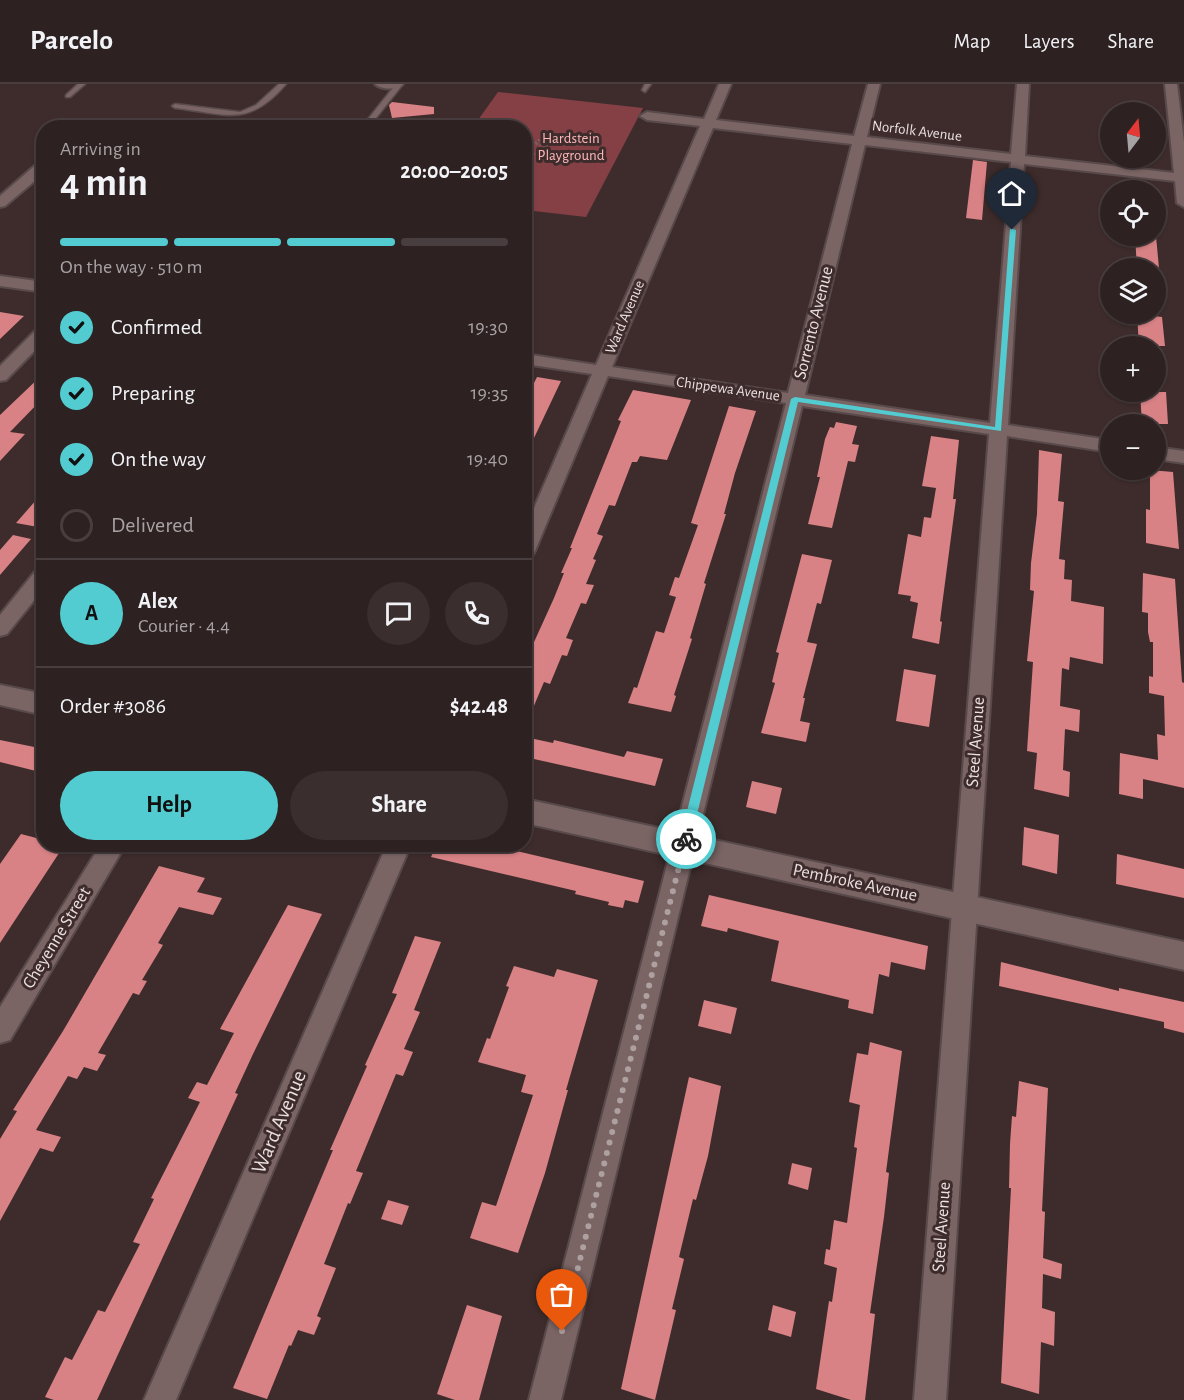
<!DOCTYPE html>
<meta charset="utf-8">
<style>
:root{--surface:#2e2121;--page:#3a2e2e;--text:#f1f3f6;--muted:#a7a3a5;--line:#493e3f;--accent:#52ccd0}
body{margin:0;font-family:"Alegreya Sans",sans-serif;background:var(--page);color:var(--text);height:100vh;display:flex;flex-direction:column;font-size:22px;white-space:nowrap}
*{box-sizing:border-box;margin:0}
p{font-size:20px;color:var(--muted)}
.icon{flex:none;width:33px;height:33px;fill:none;stroke:currentColor;stroke-width:2;stroke-linecap:round;stroke-linejoin:round}
.map{position:relative;flex:1;overflow:hidden}
.side{position:absolute;left:36px;top:36px;width:496px;height:732px;display:flex;flex-direction:column;background:var(--surface);border-radius:24px;box-shadow:0 2px 4px #0004,0 0 0 2px var(--line)}
.side>*{flex:none}
.needle{width:39px;rotate:16deg}
.fabs{position:absolute;left:1100px;top:18px;display:grid;gap:12px}
.fabs a{display:grid;place-items:center;width:66px;height:66px;border-radius:50%;background:var(--surface);box-shadow:0 2px 4px #0004,0 0 0 2px var(--line);font-size:30px}
.pin{position:absolute;display:grid;place-items:center;width:51px;height:51px;color:#fff;margin:-62px -26px;border-radius:50% 50% 50% 0;rotate:-45deg;box-shadow:0 0 6px #0007}
.pin .icon{rotate:45deg}
.courier{position:absolute;display:grid;place-items:center;width:60px;height:60px;margin:-30px;border:4px solid #52ccd0;border-radius:50%;background:#fff;color:#222;box-shadow:0 2px 8px #0007}
.summary em{font-style:normal;font-weight:600}
.summary div{display:flex;flex-direction:column-reverse}
.summary{display:flex;align-items:center;justify-content:space-between;height:102px;padding:0 24px}
h1{font-size:39px;font-weight:600;line-height:45px}
.bar{display:grid;grid-template-columns:repeat(4,1fr);gap:9px 6px;align-content:center;height:72px;padding:0 24px}
.bar i{height:8px;border-radius:4px;background:var(--line)}
.bar .active{background:var(--accent)}
.bar p{grid-column:span 4}
.line{display:flex;align-items:center;gap:15px;padding:0 24px;border-top:2px solid var(--line)}
.line div{flex:1}
.round{display:grid;place-items:center;flex:none;width:63px;height:63px;border-radius:32px;background:var(--page)}
ol{padding:0 24px;list-style:none}
li{display:flex;align-items:center;gap:18px;height:66px}
li p{margin-inline-start:auto}
li .icon{padding:6px;border-radius:50%;background:var(--accent);color:#111;stroke-width:4}
li:last-child{color:var(--muted)}
li i{width:33px;height:33px;border:3px solid var(--line);border-radius:50%}
.action{display:flex;gap:12px;margin-top:auto;padding:12px 24px}
.action a{flex:1;height:69px;border-radius:36px;background:var(--accent);color:#111;font-size:24px;font-weight:600;line-height:69px;text-align:center}
.action a+a{background:var(--page);color:var(--text)}
header{display:flex;align-items:center;gap:36px;box-sizing:border-box;height:84px;padding:0 30px;background:var(--surface);border-bottom:2px solid var(--line)}
header strong{font-size:28px}
nav{display:flex;gap:33px;margin-inline-start:auto;font-size:21px}
.map>svg:first-child{display:block}
.green{fill:#844044}
.building{fill:#d88285}
.lines{fill:none;stroke-linecap:round;stroke-linejoin:round}
.service-casing{stroke:#58494a;stroke-width:3}
.minor-casing{stroke:#58494a;stroke-width:4}
.tertiary-casing{stroke:#58494a;stroke-width:4}
.path{stroke:#756565;stroke-width:2;stroke-dasharray:2 2;stroke-linecap:butt}
.service{fill:#7a6464;fill-rule:evenodd}
.minor{fill:#7a6464;fill-rule:evenodd}
.tertiary{fill:#7a6464;fill-rule:evenodd}
.route{fill:#52ccd0}
.done{stroke:#aea0a0;stroke-width:6;stroke-dasharray:0 10.8}
.labels{text-anchor:middle;dominant-baseline:central;stroke-width:6;stroke-linejoin:round;paint-order:stroke}
.far-street-label{font-size:15px;fill:#ebdfdf;stroke:#3e2c2c}
.far-park-label{font-size:15px;fill:#fdb7b9;stroke:#3e2c2c}
.street-label{font-size:18px;fill:#ebdfdf;stroke:#3e2c2c}
.near-street-label{font-size:21px;fill:#ebdfdf;stroke:#3e2c2c}
</style>
<header>
<strong>Parcelo</strong>
<nav><a>Map</a><a>Layers</a><a>Share</a></nav>
</header>
<div class="map">
<svg width="1184" height="1316" viewBox="0 0 1184 1316">
<rect width="100%" height="100%" fill="#3e2c2c"/>
<!-- green -->
<path class="green" d="M498 8 643 24 586 133 525 126V44L473 43Z"/>
<!-- building -->
<path class="building" d="M392 18 434 23V30L392 34 389 21Z
M973 76 987 78 982 136 966 134Z
M1135 152H1156L1159 184H1137Z
M0 228 24 232 0 255Z
M1137 230 1162 233 1165 262H1139Z
M44 289V313L10 348 25 350 0 377V331Z
M537 293 561 297 525 373V317Z
M633 306 691 316 667 376 640 372 637 378H632L615 422 609 421 597 450 603 452 593 475 596 476 586 500 594 501 586 520 581 519 566 554 573 556 567 572 562 571 550 600 544 598 525 643V578L554 514 564 489H561L572 464H570L621 337 618 336Z
M1140 308H1166L1168 340H1142Z
M729 322 756 327 735 389 724 430H726L704 499 706 500 690 554 692 555 674 611 676 612 671 628 628 619 634 603 637 604 656 547 664 549 676 513 669 511 675 493 679 494 698 441 691 439Z
M836 338 857 342 852 360 859 361 855 378 848 377 832 444 808 440 820 393H817L825 355 830 343 834 344Z
M931 352 959 356 953 415H956L940 537 942 538 939 560 912 554 918 519 910 517 911 512 898 510 908 450 921 453 924 433 931 434 936 404 922 402Z
M1039 366 1062 370 1058 417 1064 418 1059 475 1065 476 1064 495 1072 496 1071 517 1104 523 1103 580 1070 573 1069 586 1062 584 1060 622 1080 626 1079 648 1065 645 1063 686 1070 688 1069 713 1034 705 1037 669 1027 667 1033 578 1027 577 1034 507 1030 506 1031 479 1037 430Z
M1150 386 1173 388 1179 465 1146 459V425L1150 426Z
M44 407V436L38 443 16 439Z
M13 451 31 455 0 491V466Z
M802 470 832 476 821 520 817 519 807 558 817 560 803 614H805L800 637 810 639 806 658 761 649 775 599 772 598 779 569 776 568Z
M1143 489 1175 495 1182 598 1184 599V704L1143 695V715L1119 710 1120 669 1158 676 1157 650 1165 652 1164 612 1149 609V592L1153 593V558H1150L1148 548V529L1142 528Z
M904 585 936 591 929 643 896 637Z
M525 653 553 659 554 656 624 673 627 667 663 675 655 702 525 673Z
M0 656 44 665V689L0 678Z
M752 697 782 704 776 730 746 723Z
M1024 743 1059 751 1057 790 1022 781Z
M21 750 44 756V760H65L0 859V780Z
M437 760H487L644 797 638 819 625 816 623 824 608 821 609 818 575 810 576 807 431 773Z
M1117 770 1184 785V814L1116 800Z
M159 782 205 794 197 808 222 814 213 831 179 823 158 859 163 861 142 896 147 897 139 911 133 909 98 969 106 971 97 987 84 983 77 995 68 992 36 1046 61 1053 53 1068 40 1064 0 1137V1055L17 1027 13 1026 63 947Z
M709 811 928 862 925 886 891 878 889 893 879 890 873 930 848 924 849 916 771 897 779 857 728 844 727 848 701 842Z
M288 821 322 830 253 970 235 1009 238 1010 97 1316H54L45 1313 65 1273 72 1276 98 1226 105 1228 140 1160 133 1158 154 1115 151 1114 200 1018 188 1014 197 998 207 1001 234 949 220 945Z
M415 852 441 858 414 926 420 928 404 965 413 968 403 992 396 990 356 1087 363 1089 350 1120 348 1119 324 1180 336 1184 317 1232 321 1234 314 1251 298 1246 291 1262 289 1261 267 1315 233 1304 333 1066H330L367 982 365 981 397 910 392 909Z
M1001 878 1119 907V904L1184 918V949L1164 944V938L999 902Z
M514 882 554 893 557 885 598 896 566 1006H568L545 1089 518 1169 470 1154 482 1118 496 1122 533 1011 521 1008 526 991 478 978 487 954 490 955 509 903 506 902Z
M704 916 737 924 731 950 698 942Z
M870 958 902 967 886 1088 889 1089 884 1133 870 1229 875 1230 865 1316H851L816 1305 829 1217 832 1218 837 1184 824 1180 826 1165 830 1166 834 1136 847 1139 857 1064 854 1063 860 1021 849 1018 857 969 868 971Z
M689 993 721 1002 708 1072 696 1116 693 1115 679 1173 684 1175 672 1225 676 1226 655 1316 621 1305Z
M1019 997 1048 1004 1042 1127 1045 1128 1043 1174 1062 1180 1061 1195 1043 1190 1042 1224 1055 1228 1054 1262 1041 1258 1039 1310 1001 1299 1011 1104H1009L1010 1060 1012 1032 1016 1033Z
M792 1079 812 1084 808 1106 788 1100Z
M388 1116 409 1122 402 1141 381 1135Z
M467 1221 502 1232 479 1316H455L437 1310Z
M773 1221 796 1228 791 1253 768 1246Z"/>
<g class="lines">
<!-- service casing -->
<g class="service-casing">
<path id="service" d="M78 0H85L70 13H66V11Z
M279 0H286C248 44 227 30 175 24L172 22 175 20 240 28 256 21Z
M396 0H403L368 44H361Z
M645 0H651L645 8 642 6Z
M331 39 355 44 329 42 327 41Z"/>
</g>
<!-- minor casing -->
<g class="minor-casing">
<path id="minor" d="M375 0H403C397 6 381 6 375 0Z
M719 0H731L716 36 854 52 868 0H880L867 53 1011 70 1017 0H1029L1025 72 1174 89 1165 0H1177L1184 58V123L1177 119 1175 97 1024 80 1008 341 1110 356V368L1007 352 946 1316H914L989 350 802 322 561 1316H529L786 319 608 292 535 467 532 472 525 474V445L592 290 525 280V270L596 281 700 42 647 36 640 32 647 28 704 35ZM713 44 852 60 788 309 612 283ZM865 61 1011 78 990 339 805 311Z
M44 77V89L5 122 0 123V112L39 78Z
M0 192 44 198V208L0 202Z
M44 242V257L6 296 0 297V282L38 244Z
M1155 363 1184 367V379L1155 375Z
M44 483V504L7 550 0 552V531L37 485Z
M101 760H126L10 956 0 959V923Z
M387 760H411L176 1316H144Z"/>
</g>
<!-- tertiary casing -->
<g class="tertiary-casing">
<path id="tertiary" d="M0 601 44 610V631L0 621Z
M525 715 1184 858V886L525 739Z"/>
</g>
<!-- path -->
<path class="path" d="M525 60 526 58 548 62
M525 71 542 69 551 57 540 55 535 59
M525 81 530 72"/>
<!-- service -->
<use href="#service" class="service"/>
<!-- minor -->
<use href="#minor" class="minor"/>
<!-- tertiary -->
<use href="#tertiary" class="tertiary"/>
</g>
<!-- route -->
<path class="route" d="M1010 144 1016 146 1001 347 798 318 691 755 686 759 682 758 680 755 791 315 795 313 995 343Z"/>
<g class="lines">
<!-- done -->
<path class="done" d="M562 1247 686 755"/>
</g>
<g class="labels">
<!-- far-street labels -->
<g class="far-street-label">
<text transform="translate(917 47) rotate(7)">Norfolk Avenue</text>
<text transform="translate(625 233) rotate(-67)">Ward Avenue</text>
<text transform="translate(728 305) rotate(8)">Chippewa Avenue</text>
</g>
<!-- far-park labels -->
<g class="far-park-label">
<text x="571" y="54">Hardstein<tspan x="571" dy="17">Playground</tspan></text>
</g>
<!-- street labels -->
<g class="street-label">
<text transform="translate(814 239) rotate(-76)">Sorrento Avenue</text>
<text transform="translate(976 658) rotate(-86)">Steel Avenue</text>
<text transform="translate(855 799) rotate(12)">Pembroke Avenue</text>
<text transform="translate(57 854) rotate(-59)">Cheyenne Street</text>
<text transform="translate(942 1143) rotate(-86)">Steel Avenue</text>
</g>
<!-- near-street labels -->
<g class="near-street-label">
<text transform="translate(279 1038) rotate(-67)">Ward Avenue</text>
</g>
</g>
</svg>
<div class="fabs">
<a><svg class="needle" viewBox="-14 -14 28 28"><path d="M0-13l5 13h-10z" fill="#e53935"/><path d="M0 13l5-13h-10z" fill="#a7a3a5"/></svg></a>
<a><svg class="icon" aria-label="locate" viewBox="0 0 24 24"><circle cx="12" cy="12" r="6"/><path d="M12 2v4M12 18v4M2 12h4M18 12h4"/></svg></a>
<a><svg class="icon" aria-label="layers" viewBox="0 0 24 24"><path d="M12 4l9 5-9 5-9-5zM3 14l9 5 9-5"/></svg></a>
<a>+</a>
<a>−</a>
</div>
<div class="pin" style="left:562px;top:1247px;background:#ea580c"><svg class="icon" aria-label="bag" viewBox="0 0 24 24"><path d="M5 8h14l-1 12H6zM9 8a3 3 0 0 1 6 0"/></svg></div>
<div class="pin" style="left:1012px;top:146px;background:#1f2937"><svg class="icon" aria-label="home" viewBox="0 0 24 24"><path d="M3 11l9-7 9 7M6 9v11h12V9"/></svg></div>
<div class="courier" style="left:686px;top:755px"><svg class="icon" aria-label="bike" viewBox="0 0 24 24"><circle cx="6" cy="16" r="4"/><circle cx="18" cy="16" r="4"/><path d="M6 16l4-8h5l3 8M10 8l3 8H6M13 5h3"/></svg></div>
<section class="side">
<div class="summary"><div><h1>4 min</h1><p>Arriving in</p></div><em>20:00–20:05</em></div>
<div class="bar"><i class="active"></i><i class="active"></i><i class="active"></i><i></i><p>On the way · 510 m</p></div>
<ol>
<li><svg class="icon" aria-label="check" viewBox="0 0 24 24"><path d="M5 12l5 5 9-10"/></svg>Confirmed<p>19:30</p></li>
<li><svg class="icon" aria-label="check" viewBox="0 0 24 24"><path d="M5 12l5 5 9-10"/></svg>Preparing<p>19:35</p></li>
<li><svg class="icon" aria-label="check" viewBox="0 0 24 24"><path d="M5 12l5 5 9-10"/></svg>On the way<p>19:40</p></li>
<li><i></i>Delivered</li>
</ol>
<div class="line" style="height:108px"><b class="round" style="background:var(--accent);color:#111">A</b><div><b>Alex</b><p>Courier · 4.4</p></div><a class="round"><svg class="icon" aria-label="chat" viewBox="0 0 24 24"><path d="M4 5h16v11H9l-5 4z"/></svg></a><a class="round"><svg class="icon" aria-label="phone" viewBox="0 0 24 24"><path d="M5 4h4l2 5-3 2q2 4 5 5l2-3 5 2v4C11 20 4 13 5 4z"/></svg></a></div>
<div class="line" style="height:78px"><div>Order #3086</div><b>$42.48</b></div>
<div class="action"><a>Help</a><a>Share</a></div>
</section>
</div>
